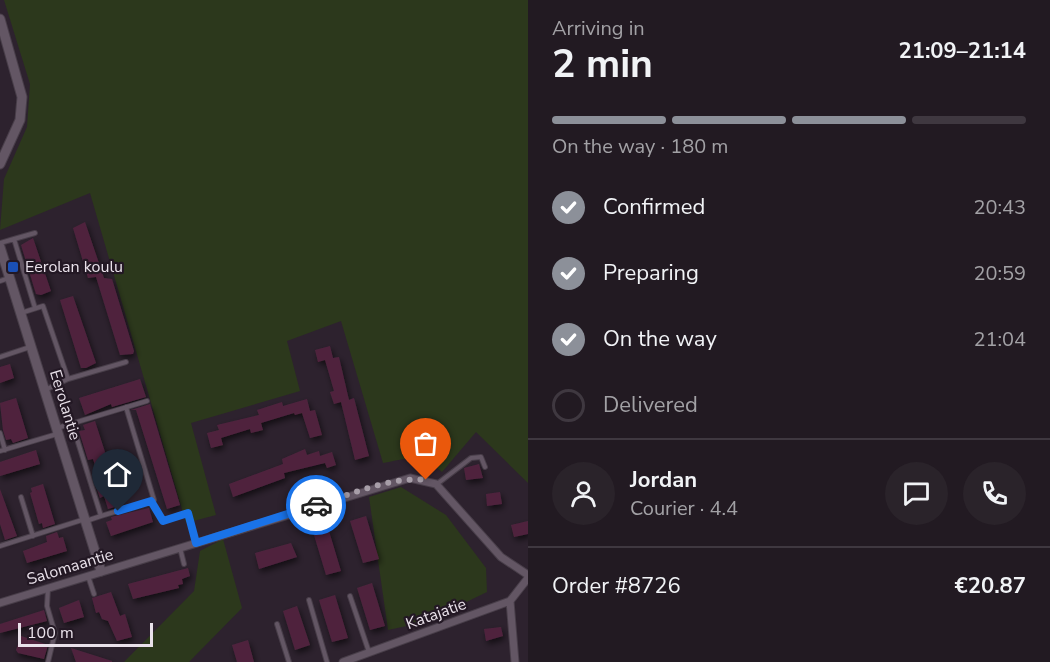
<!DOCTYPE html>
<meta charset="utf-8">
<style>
:root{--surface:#221a22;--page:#2a232a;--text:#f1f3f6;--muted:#a2a1a5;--line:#3f3840;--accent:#8c9099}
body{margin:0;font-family:"Nunito Sans",sans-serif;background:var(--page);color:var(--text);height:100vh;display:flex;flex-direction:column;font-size:22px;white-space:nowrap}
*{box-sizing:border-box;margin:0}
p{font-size:20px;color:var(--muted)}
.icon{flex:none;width:33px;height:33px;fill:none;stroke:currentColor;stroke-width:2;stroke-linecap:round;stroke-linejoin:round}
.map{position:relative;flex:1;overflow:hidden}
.details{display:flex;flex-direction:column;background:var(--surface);width:522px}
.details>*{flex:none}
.scale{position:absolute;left:18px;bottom:15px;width:135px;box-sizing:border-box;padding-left:6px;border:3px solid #e9e1ea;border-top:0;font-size:16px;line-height:21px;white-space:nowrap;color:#e9e1ea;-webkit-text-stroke:4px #231824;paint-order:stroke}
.pin{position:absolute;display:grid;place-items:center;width:51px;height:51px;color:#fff;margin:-62px -26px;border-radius:50% 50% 50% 0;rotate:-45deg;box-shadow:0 0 6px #0007}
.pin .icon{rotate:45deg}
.courier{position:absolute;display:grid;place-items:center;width:60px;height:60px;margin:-30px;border:4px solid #1a73e8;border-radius:50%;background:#fff;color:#222;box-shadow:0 2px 8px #0007}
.headline em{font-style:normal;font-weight:700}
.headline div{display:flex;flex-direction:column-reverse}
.headline{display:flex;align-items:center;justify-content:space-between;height:102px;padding:0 24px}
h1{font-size:39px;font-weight:700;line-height:45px}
.bar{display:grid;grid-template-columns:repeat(4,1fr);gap:9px 6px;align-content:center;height:72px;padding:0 24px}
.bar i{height:8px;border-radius:4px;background:var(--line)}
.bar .selected{background:var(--accent)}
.bar p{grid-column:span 4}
.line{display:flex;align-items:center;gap:15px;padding:0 24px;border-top:2px solid var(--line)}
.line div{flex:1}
.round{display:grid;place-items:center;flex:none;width:63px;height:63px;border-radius:32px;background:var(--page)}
ol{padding:0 24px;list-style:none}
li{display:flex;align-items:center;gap:18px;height:66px}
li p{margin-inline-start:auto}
li .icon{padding:6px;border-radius:50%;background:var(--accent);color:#fff;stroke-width:4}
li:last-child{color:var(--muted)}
li i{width:33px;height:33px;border:3px solid var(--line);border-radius:50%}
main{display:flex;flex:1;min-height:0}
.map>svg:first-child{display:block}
.green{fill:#2c381c}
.building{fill:#4f243e;filter:url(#shadow)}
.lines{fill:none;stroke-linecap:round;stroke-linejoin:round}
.service-casing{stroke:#483e49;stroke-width:6}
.minor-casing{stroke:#483e49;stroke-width:9}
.tertiary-casing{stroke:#483e49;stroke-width:11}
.service{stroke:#635664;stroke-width:4}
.minor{stroke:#635664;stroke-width:7}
.tertiary{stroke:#635664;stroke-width:9}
.done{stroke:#a79ea8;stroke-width:6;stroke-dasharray:0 10.8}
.route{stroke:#1a73e8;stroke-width:8}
.transit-dot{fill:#1a4fb4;stroke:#231824;stroke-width:2}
.labels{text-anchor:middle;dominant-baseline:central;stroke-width:4.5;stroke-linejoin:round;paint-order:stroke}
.poi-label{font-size:16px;fill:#e9e1ea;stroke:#231824;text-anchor:start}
.street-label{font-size:16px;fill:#e9e1ea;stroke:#231824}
</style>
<main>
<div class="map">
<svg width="528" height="662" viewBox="0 0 528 662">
<defs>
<filter id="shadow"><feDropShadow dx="2" dy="3.5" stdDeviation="3" flood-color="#0009"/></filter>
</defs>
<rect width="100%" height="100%" fill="#2d222e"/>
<!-- green -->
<path class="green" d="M4 0H528V483L476 432 442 472C420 453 409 458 383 463L341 321 287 341 300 391 191 423 216 515 186 523 90 193 0 230 4 179 27 127 30 84Z
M401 487 446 515 486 568 487 592 425 622 388 630 369 497Z
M223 539 242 608 189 662H124L194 591 200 551Z"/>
<!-- building -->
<path class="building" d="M85 222 104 278 112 279 134 351 133 354 120 355 96 277 88 278 73 228Z
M33 238 51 291 41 295 36 294 21 245Z
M73 296 96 363 86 368H81L60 300Z
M330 346 333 358 339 357 349 400 354 398 369 456 355 460 341 402 334 404 330 392 334 391 325 360 318 362 315 350Z
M10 364 14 378 0 383V367Z
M140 379 146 397 112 407 111 404 85 415 79 398Z
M16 398 28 438 13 443 11 439 6 440 3 430 0 403Z
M307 399 310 411 315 410 322 435 310 438 302 413 295 415 294 413 261 423 263 430 251 433 250 429 221 438 223 445 211 448 207 433 219 430 217 425 259 415 257 410 282 402 283 406Z
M150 404 180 505 167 509 136 410H131Z
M95 421 122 505 108 509 104 496 100 498 93 477 98 475 93 459 88 460 79 431 85 430 83 425Z
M305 449 307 455 319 451 320 456 332 452 336 465 327 468 325 463 284 473 285 478 233 497 229 484 283 464 282 459Z
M36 450 40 464 0 476V462Z
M479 464 483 478 466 480 464 468Z
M43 484 55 524 43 528 42 523 39 524 30 493 32 492 31 488Z
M0 489 17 536 5 540 0 524Z
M500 492 502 504 487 506 486 494Z
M149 508 153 522 111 536 106 522 112 520 111 517Z
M366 516 379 559 363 563 350 521Z
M528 521V534L514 537 511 525Z
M329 531 341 571 326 575 314 535Z
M57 532 59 538 63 537 67 551 27 563 23 551 47 542 46 536Z
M291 543 297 557 259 569 255 553Z
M188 568 190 576 182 579 183 584 178 585 179 588 133 599 128 584Z
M372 583 385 626 370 630 357 588Z
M111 592 120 616 125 614 132 637 117 641 108 621 102 619 99 612 96 613 92 598Z
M335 595 348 638 332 642 319 600Z
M79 600 84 617 64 623 59 608Z
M297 606 310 645 295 650 283 611Z
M44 610 47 621 0 633V624Z
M501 627 503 636 486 641 484 629Z
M21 636 48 645 44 659 18 653 16 650Z
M248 640 254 662H237L232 645Z
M71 648 112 661V662H76Z"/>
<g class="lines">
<!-- service casing -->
<g class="service-casing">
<path id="service" d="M14 239 35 233
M0 243 14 239 35 308
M0 281 9 278
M21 313 43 306 68 379
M0 357 30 347
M45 390 68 379 126 362
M72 423 101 516 154 500 126 407
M57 428 147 401
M0 433 5 450
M0 451 57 434
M437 484 471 458 481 457 485 467
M21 497 33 536
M151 501 163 521 188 513 196 542
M86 521 101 516
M0 546 85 519
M180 548 184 564
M88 576 94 594
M350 596 369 652
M309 600 327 662
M277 624 289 662
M48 662 55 633 47 606 48 588"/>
</g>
<!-- minor casing -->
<g class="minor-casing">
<path id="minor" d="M510 601 515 662
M0 603 410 478 436 484 501 557 528 575
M343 662 510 601 528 578"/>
</g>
<!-- tertiary casing -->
<g class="tertiary-casing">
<path id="tertiary" d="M0 19 22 97 20 120 0 164
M0 247 101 571"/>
</g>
<!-- service -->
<use href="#service" class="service"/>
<!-- minor -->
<use href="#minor" class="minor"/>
<!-- tertiary -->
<use href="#tertiary" class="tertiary"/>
</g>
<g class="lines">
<!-- done -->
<path class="done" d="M316 505C351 495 390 476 426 480"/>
<!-- route -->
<path class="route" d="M118 511 151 501 163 521 188 513 196 543 316 505"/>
</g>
<!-- markers -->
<rect class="transit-dot" x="7" y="261" width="12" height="12" rx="3"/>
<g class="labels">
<!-- poi labels -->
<g class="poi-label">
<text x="25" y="267">Eerolan koulu</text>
</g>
<!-- street labels -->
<g class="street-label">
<text transform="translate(65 405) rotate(73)">Eerolantie</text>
<text transform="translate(70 567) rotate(-17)">Salomaantie</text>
<text transform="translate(436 614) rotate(-20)">Katajatie</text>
</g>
</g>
</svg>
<div class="scale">100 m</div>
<div class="pin" style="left:426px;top:480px;background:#ea580c"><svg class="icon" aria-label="bag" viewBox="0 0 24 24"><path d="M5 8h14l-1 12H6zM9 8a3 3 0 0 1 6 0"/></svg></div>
<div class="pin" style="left:118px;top:511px;background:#1f2937"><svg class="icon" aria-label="home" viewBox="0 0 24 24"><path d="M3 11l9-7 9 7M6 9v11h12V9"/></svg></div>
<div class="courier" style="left:316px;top:505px"><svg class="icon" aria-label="car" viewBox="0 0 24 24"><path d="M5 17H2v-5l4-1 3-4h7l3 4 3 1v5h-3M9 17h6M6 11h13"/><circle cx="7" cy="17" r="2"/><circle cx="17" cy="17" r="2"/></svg></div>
</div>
<section class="details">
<div class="headline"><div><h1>2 min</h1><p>Arriving in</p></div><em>21:09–21:14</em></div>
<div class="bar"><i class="selected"></i><i class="selected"></i><i class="selected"></i><i></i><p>On the way · 180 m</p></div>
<ol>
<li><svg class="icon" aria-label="check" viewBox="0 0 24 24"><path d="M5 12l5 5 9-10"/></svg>Confirmed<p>20:43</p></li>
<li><svg class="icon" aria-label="check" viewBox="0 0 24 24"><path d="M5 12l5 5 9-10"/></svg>Preparing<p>20:59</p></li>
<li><svg class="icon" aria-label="check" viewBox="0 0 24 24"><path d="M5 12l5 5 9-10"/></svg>On the way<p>21:04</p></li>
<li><i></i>Delivered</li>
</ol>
<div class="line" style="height:108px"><a class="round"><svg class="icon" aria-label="person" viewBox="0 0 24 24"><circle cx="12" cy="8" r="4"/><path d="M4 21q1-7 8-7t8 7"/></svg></a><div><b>Jordan</b><p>Courier · 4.4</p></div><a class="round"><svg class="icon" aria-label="chat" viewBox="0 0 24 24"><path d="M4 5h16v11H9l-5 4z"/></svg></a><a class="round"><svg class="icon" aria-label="phone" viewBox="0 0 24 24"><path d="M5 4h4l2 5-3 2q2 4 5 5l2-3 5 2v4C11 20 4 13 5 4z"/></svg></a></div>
<div class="line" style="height:78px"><div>Order #8726</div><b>€20.87</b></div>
</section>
</main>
